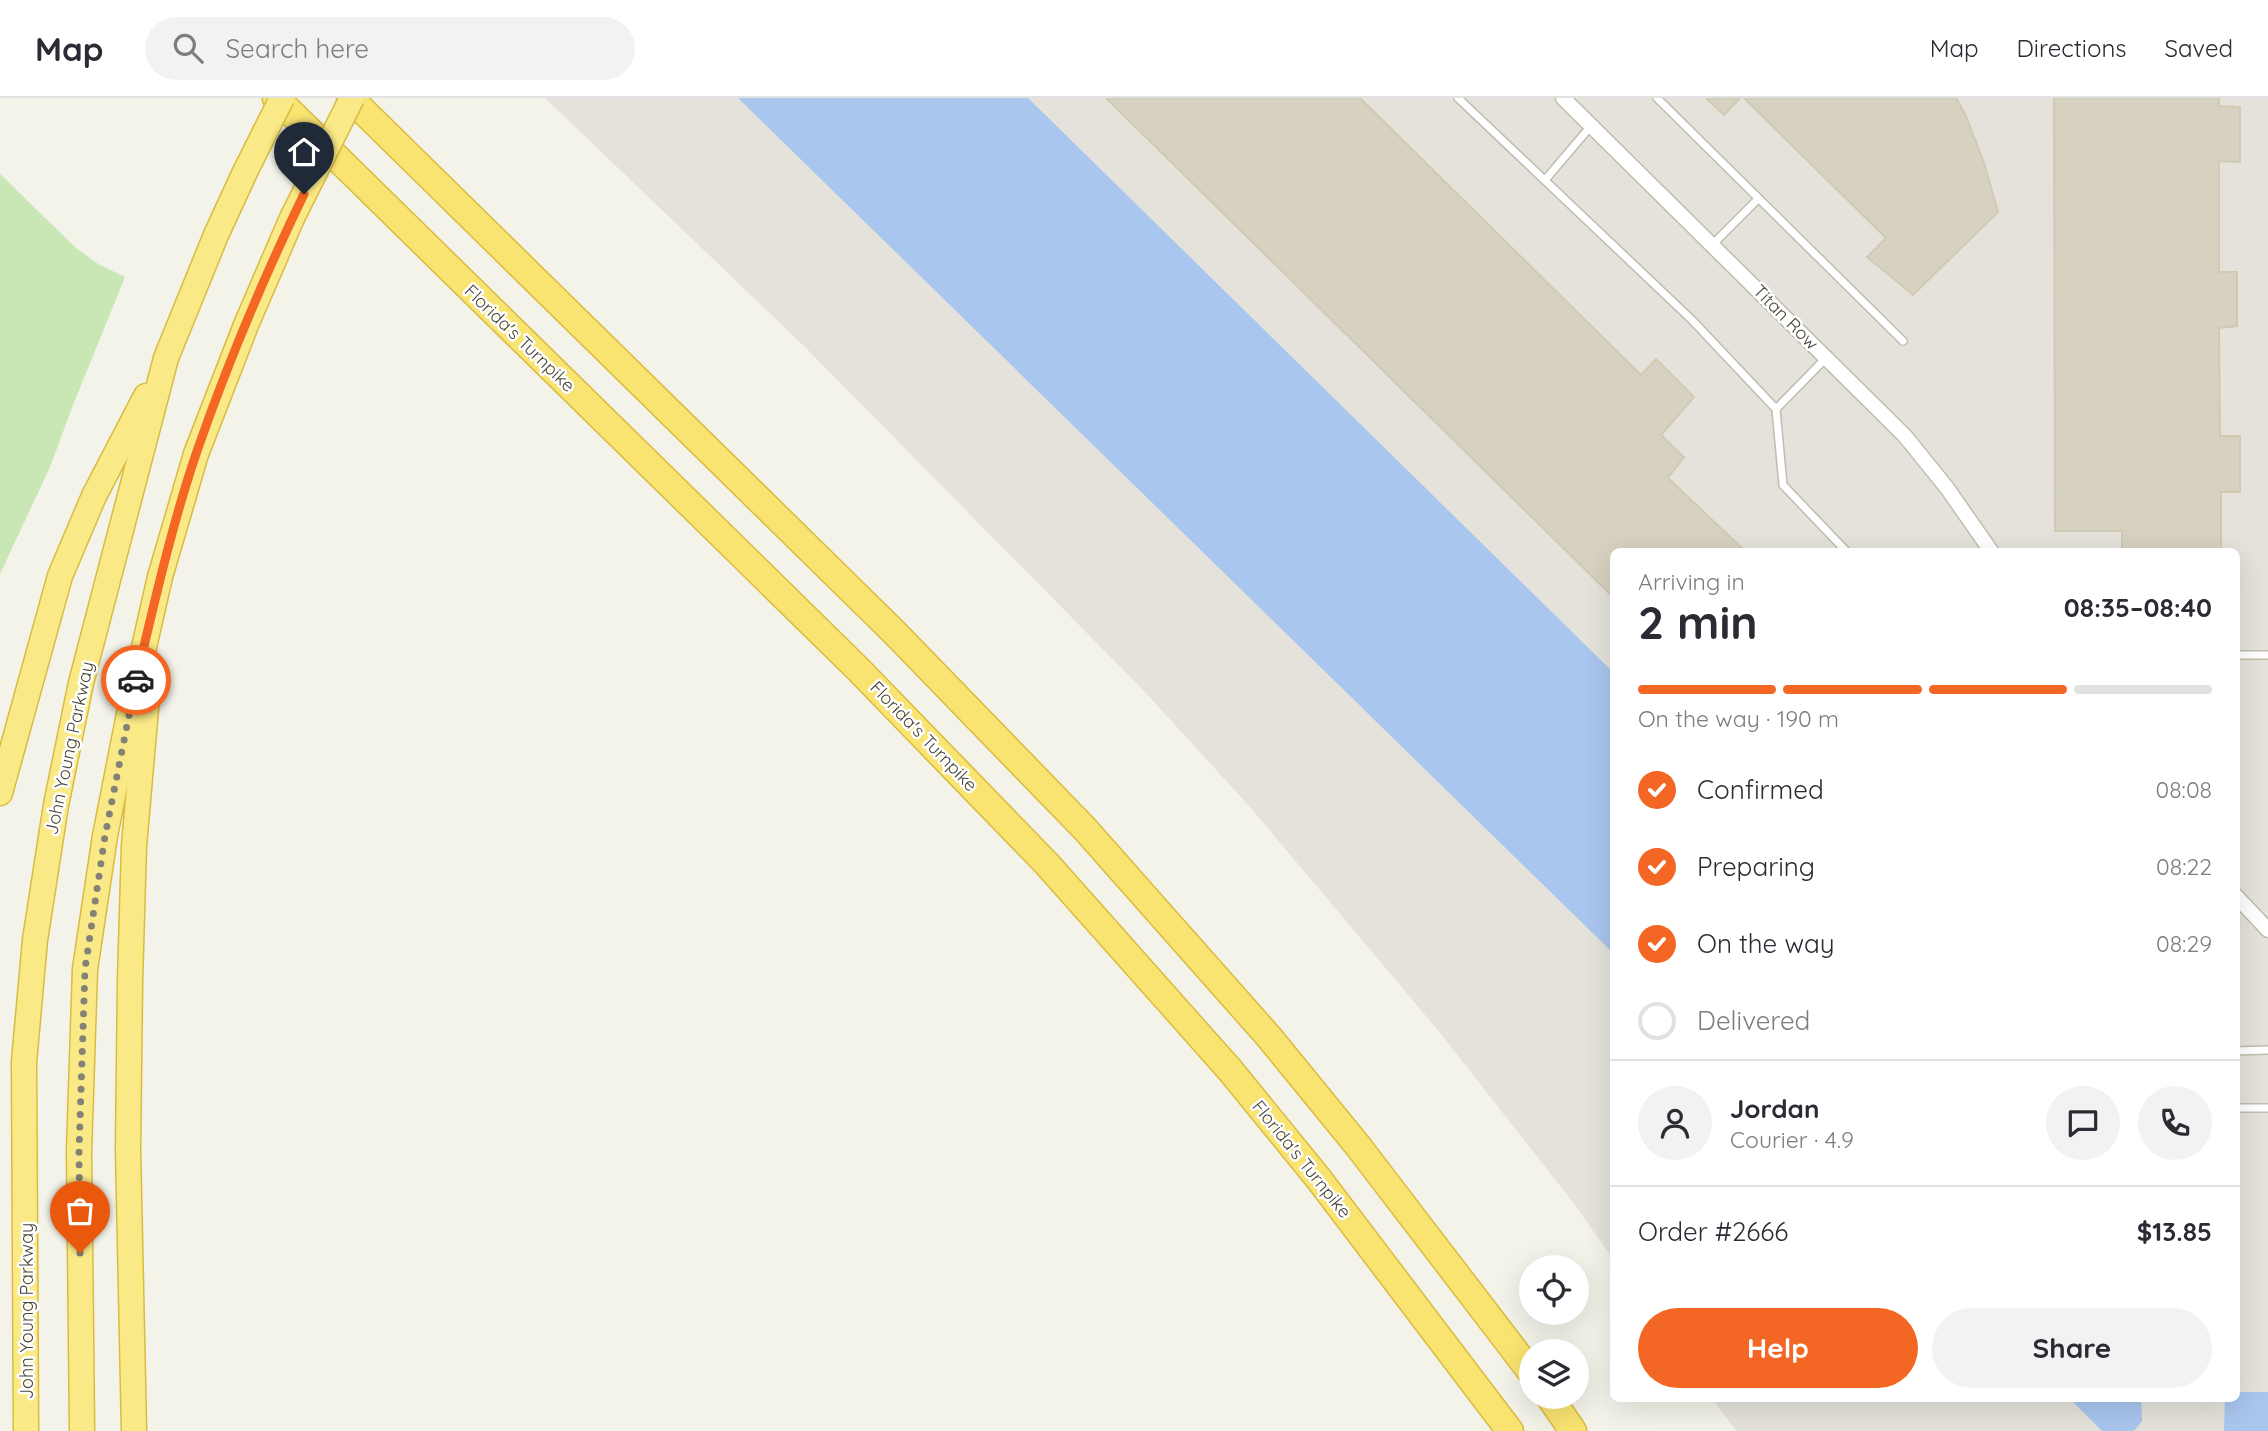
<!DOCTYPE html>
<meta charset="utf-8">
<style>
:root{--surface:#fff;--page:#f2f2f3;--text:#2b2b33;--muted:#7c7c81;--line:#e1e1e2;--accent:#f36623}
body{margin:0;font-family:Quicksand,sans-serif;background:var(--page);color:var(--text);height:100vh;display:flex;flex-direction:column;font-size:26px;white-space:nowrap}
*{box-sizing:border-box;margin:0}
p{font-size:23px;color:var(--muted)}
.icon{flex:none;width:38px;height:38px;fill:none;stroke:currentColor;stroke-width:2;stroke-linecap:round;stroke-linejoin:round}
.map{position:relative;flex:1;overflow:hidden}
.details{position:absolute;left:1610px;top:450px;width:630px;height:854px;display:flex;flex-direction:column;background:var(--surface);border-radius:10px;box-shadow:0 7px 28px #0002}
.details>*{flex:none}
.fabs{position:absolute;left:1519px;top:1157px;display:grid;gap:14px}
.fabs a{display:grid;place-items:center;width:70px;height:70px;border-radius:50%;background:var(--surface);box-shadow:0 7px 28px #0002;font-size:35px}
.pin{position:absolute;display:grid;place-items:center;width:60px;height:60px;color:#fff;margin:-72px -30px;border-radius:50% 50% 50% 0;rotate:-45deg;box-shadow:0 0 7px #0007}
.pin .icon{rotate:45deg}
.courier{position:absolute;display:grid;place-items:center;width:70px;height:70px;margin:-35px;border:5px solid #f36623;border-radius:50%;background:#fff;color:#222;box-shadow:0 2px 9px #0007}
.head em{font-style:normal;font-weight:700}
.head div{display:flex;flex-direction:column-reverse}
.head{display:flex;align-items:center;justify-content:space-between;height:119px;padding:0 28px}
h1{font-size:46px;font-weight:700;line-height:52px}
.bar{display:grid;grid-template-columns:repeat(4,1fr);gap:10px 7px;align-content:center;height:84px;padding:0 28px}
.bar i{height:9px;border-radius:5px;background:var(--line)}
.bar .on{background:var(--accent)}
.bar p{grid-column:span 4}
.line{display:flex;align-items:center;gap:18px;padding:0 28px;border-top:2px solid var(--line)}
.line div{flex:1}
.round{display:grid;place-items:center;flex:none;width:74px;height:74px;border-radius:37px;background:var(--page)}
ol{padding:0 28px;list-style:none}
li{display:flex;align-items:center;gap:21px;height:77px}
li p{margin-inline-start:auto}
li .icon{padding:7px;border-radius:50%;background:var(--accent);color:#fff;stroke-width:4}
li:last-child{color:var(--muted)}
li i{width:38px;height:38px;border:4px solid var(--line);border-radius:50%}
.action{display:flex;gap:14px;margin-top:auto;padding:14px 28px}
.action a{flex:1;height:80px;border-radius:42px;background:var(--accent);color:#fff;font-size:28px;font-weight:700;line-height:80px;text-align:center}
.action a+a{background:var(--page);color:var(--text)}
header{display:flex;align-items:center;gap:42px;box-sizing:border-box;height:98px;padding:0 35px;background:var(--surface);border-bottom:2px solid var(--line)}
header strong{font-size:33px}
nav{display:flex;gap:38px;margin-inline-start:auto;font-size:24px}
.search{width:490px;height:63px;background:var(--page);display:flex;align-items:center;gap:18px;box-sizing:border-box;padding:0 24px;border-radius:38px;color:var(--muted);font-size:26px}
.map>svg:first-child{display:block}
.industrial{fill:#e4e2db}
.green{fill:#c8e7b5}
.water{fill:#a9c6ef}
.building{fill:#d6d1c0;stroke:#d1cab3;stroke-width:2}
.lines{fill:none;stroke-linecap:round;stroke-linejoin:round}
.service-casing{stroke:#c0bdad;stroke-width:10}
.minor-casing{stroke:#c0bdad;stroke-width:17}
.trunk-casing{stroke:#d9bb40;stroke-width:27}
.motorway-casing{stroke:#d9bb40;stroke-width:29}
.service{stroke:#fff;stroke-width:7}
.minor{stroke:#fff;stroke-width:14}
.trunk{stroke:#faea87;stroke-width:24}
.motorway{stroke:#f9e371;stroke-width:26}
.trunk-bridge-casing{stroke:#d9bb40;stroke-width:27;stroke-linecap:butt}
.trunk-bridge{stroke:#faea87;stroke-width:24}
.done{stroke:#848276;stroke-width:7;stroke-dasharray:0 12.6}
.route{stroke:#f36623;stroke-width:9}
.labels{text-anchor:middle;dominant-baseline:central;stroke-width:5;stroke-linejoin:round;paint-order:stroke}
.street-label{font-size:18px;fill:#484538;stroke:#fff}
</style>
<header>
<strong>Map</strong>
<div class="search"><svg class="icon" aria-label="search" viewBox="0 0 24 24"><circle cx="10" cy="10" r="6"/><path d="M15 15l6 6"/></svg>Search here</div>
<nav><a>Map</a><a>Directions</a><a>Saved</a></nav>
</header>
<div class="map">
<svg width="2268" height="1333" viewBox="0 0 2268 1333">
<rect width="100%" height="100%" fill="#f4f3ea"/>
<!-- industrial -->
<path class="industrial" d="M545 0H2268V1333H1736L1712 1300H2236V453H1614L1613 1161 1572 1103 1437 931 1250 709 1144 593 805 249Z"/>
<!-- green -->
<path class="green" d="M0 76 76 150 98 166 125 179 73 307 50 369 0 476Z"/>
<!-- water -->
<path class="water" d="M738 0H1028L1613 574V855Z
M2237 1294H2268V1333H2224L2225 1300H2236Z
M2069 1300H2141L2142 1323 2134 1333H2102Z"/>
<!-- building -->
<path class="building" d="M1106 0H1360L1641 277 1656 261 1694 299 1661 337 1684 359 1668 380 1745 453H1614V500Z
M1706 0H1740L1724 17Z
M1744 0H1956L1966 18 1984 65 1998 114 1913 197 1867 159 1886 140Z
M2054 0H2219V8L2240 9V64L2219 63V174H2237V228L2219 230 2220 338H2240V394H2221V453H2122V433H2055Z"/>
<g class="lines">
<!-- service casing -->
<g class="service-casing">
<path id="service" d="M1458 0 1692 222 1776 311 1826 260
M1657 0 1903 243
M1545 82 1591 28
M1712 147 1758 101
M1776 311 1783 387 1846 453
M2236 557H2268
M2236 953 2268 952
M2236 1010H2268"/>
</g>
<!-- minor casing -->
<g class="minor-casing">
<path id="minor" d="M1563 0 1905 338 1947 390 1991 453
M2236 798 2268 832"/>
</g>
<!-- trunk casing -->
<g class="trunk-casing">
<path id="trunk" d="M0 695 60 478 94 398 146 298
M26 1333 24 964 35 842 56 707 81 585 166 260 216 137 245 74
M82 1333 79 1053 85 871 105 738 131 606 160 479 196 356 246 227 292 120
M134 1333 128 1051 130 883 134 748 147 599"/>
</g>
<!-- motorway casing -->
<g class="motorway-casing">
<path id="motorway" d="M276 0 858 571 1047 766 1230 972 1318 1080 1510 1333
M350 0 894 534 1085 731 1269 939 1358 1048 1531 1274
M1549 1298 1573 1333"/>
</g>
<!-- service -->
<use href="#service" class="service"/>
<!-- minor -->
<use href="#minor" class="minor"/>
<!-- trunk -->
<use href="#trunk" class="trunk"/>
<!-- motorway -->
<use href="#motorway" class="motorway"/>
<!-- trunk-bridge casing -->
<g class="trunk-bridge-casing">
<path id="trunk-bridge" d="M245 74 282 0
M292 120 352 0"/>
</g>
<!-- trunk-bridge -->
<use href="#trunk-bridge" class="trunk-bridge"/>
</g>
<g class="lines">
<!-- done -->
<path class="done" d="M80 1155 79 1053 85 871 105 738 136 582"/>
<!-- route -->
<path class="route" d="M136 582C154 506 171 430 196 356 226 269 264 179 304 96"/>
</g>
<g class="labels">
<!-- street labels -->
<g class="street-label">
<text transform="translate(1786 219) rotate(45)">Titan Row</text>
<text transform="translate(520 240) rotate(44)">Florida's Turnpike</text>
<text transform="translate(924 638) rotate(46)">Florida's Turnpike</text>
<text transform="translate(69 650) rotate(-78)">John Young Parkway</text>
<text transform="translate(1302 1061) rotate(51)">Florida's Turnpike</text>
<text transform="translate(26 1213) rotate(-90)">John Young Parkway</text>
</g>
</g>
</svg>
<div class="fabs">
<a><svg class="icon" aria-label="locate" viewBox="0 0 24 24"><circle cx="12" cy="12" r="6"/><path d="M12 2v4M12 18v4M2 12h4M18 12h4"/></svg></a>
<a><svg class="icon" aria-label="layers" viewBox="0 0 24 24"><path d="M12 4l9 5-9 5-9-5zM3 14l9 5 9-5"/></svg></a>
</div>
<div class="pin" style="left:80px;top:1155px;background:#ea580c"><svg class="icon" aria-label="bag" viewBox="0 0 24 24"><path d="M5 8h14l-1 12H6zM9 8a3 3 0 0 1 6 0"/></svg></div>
<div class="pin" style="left:304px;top:96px;background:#1f2937"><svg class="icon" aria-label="home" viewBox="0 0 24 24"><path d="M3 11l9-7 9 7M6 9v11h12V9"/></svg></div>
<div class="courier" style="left:136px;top:582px"><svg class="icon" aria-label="car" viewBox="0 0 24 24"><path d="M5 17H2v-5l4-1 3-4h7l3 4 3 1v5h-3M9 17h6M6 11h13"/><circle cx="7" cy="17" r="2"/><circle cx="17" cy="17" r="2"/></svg></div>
<section class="details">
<div class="head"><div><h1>2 min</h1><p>Arriving in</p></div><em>08:35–08:40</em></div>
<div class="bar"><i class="on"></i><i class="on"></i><i class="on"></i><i></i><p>On the way · 190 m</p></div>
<ol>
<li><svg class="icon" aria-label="check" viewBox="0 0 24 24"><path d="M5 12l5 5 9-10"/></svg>Confirmed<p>08:08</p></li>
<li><svg class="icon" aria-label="check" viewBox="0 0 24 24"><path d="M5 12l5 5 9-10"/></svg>Preparing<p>08:22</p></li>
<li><svg class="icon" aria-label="check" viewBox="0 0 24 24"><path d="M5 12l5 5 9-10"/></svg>On the way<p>08:29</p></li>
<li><i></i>Delivered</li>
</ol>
<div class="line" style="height:126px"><a class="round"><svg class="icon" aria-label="person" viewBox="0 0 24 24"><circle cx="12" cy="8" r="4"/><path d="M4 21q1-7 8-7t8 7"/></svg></a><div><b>Jordan</b><p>Courier · 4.9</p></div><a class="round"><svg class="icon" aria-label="chat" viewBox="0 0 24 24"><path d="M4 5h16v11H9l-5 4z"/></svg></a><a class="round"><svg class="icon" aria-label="phone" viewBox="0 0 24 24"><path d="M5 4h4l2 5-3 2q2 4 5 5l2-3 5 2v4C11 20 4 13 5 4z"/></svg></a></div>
<div class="line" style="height:91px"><div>Order #2666</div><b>$13.85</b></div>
<div class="action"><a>Help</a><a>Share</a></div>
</section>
</div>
